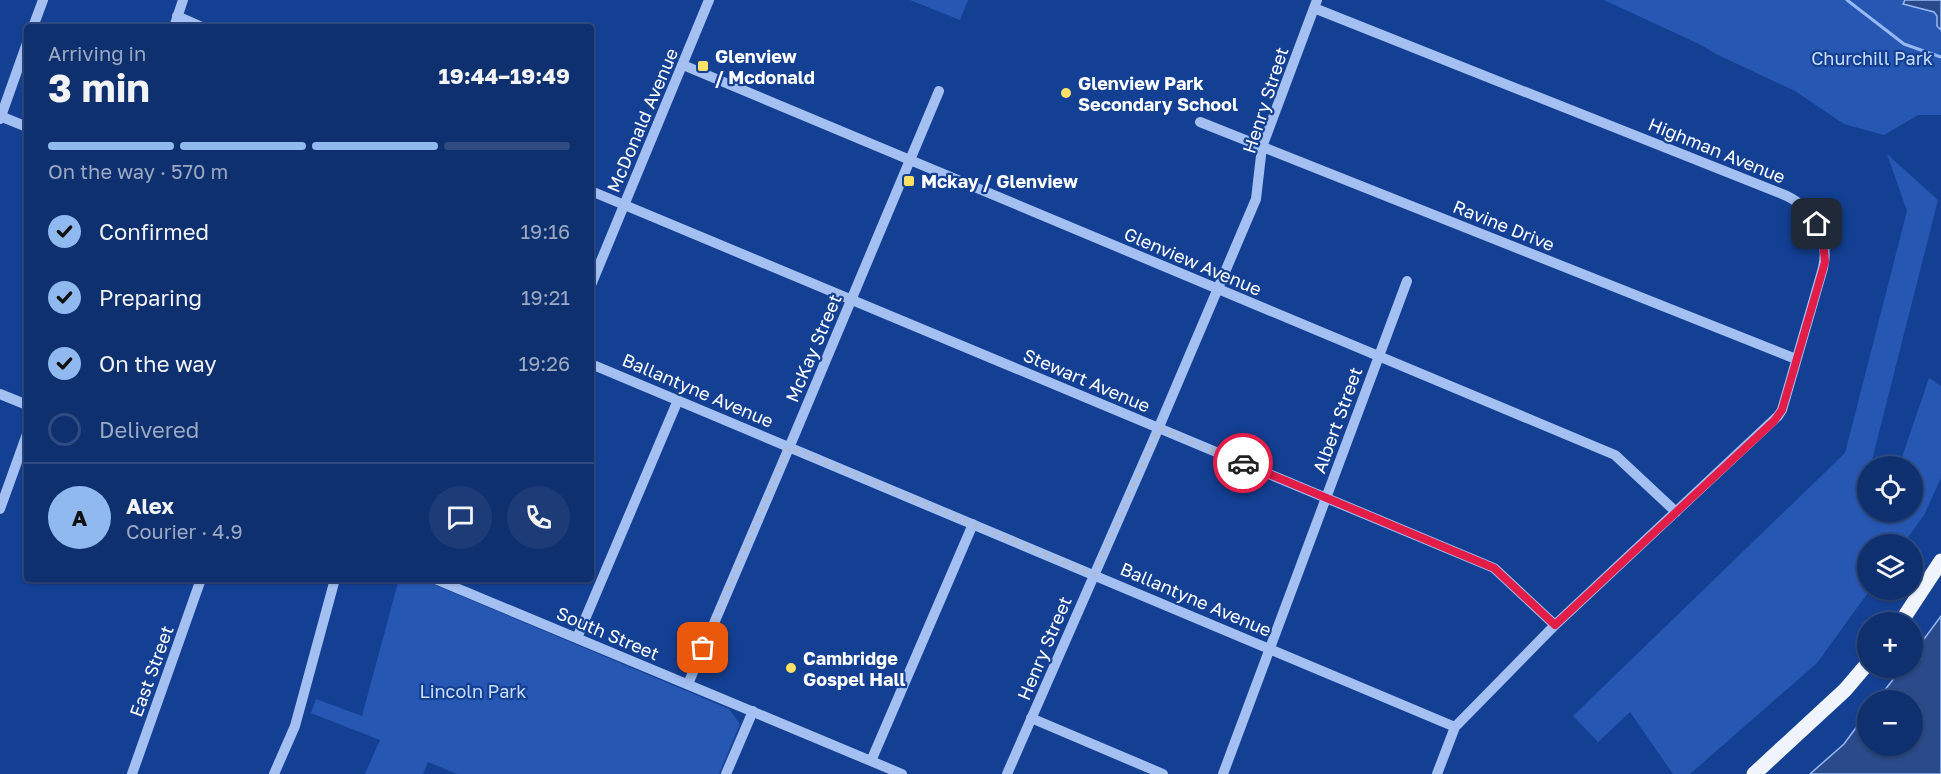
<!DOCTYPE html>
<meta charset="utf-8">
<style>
:root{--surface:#0f306f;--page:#1d3c77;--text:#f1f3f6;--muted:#9ba9c3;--line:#2f4b82;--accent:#90b9f0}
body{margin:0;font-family:"Golos Text",sans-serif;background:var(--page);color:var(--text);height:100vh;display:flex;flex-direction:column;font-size:22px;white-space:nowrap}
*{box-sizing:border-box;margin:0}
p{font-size:20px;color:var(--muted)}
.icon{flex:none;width:33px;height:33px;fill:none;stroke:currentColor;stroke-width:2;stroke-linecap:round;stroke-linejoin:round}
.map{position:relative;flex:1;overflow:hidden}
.side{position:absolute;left:24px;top:24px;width:570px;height:558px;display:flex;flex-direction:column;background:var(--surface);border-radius:6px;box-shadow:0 2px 4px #0004,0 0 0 2px var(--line)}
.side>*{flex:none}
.buttons{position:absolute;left:1857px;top:456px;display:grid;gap:12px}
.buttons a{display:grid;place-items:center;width:66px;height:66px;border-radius:50%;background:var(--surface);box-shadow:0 2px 4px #0004,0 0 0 2px var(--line);font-size:30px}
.pin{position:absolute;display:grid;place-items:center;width:51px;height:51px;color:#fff;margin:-26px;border-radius:12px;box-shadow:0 3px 9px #0006}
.courier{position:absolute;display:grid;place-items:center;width:60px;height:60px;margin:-30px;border:4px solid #e11d48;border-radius:50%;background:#fff;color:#222;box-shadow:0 2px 8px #0007}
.head em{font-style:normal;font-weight:700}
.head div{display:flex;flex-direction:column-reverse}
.head{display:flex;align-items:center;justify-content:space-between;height:102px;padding:0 24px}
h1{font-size:39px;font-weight:700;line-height:45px}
.bar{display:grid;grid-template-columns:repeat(4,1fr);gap:9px 6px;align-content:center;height:72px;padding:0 24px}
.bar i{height:8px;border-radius:4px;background:var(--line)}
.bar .on{background:var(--accent)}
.bar p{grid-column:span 4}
.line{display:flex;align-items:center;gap:15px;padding:0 24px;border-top:2px solid var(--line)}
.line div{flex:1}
.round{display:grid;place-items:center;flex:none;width:63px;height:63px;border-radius:32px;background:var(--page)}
ol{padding:0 24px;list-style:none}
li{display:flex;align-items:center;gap:18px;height:66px}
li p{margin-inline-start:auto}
li .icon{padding:6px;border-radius:50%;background:var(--accent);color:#111;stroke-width:4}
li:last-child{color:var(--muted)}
li i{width:33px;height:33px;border:3px solid var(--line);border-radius:50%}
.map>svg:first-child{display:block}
.green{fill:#2658b3}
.water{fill:#2a4a89;stroke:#96b9f5;stroke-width:1.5}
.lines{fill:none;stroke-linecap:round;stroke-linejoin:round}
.stream{stroke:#96b9f5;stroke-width:3}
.minor{stroke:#a4c0f2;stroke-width:10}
.major{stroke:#eff4ff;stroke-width:15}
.done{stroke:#adbcda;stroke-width:6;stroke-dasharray:0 10.8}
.route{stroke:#e11d48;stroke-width:8}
.poi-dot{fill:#ffe165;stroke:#144094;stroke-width:2}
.labels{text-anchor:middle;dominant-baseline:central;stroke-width:4.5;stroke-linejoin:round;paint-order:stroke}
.poi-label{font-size:18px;font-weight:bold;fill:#fff;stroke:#144094;text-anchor:start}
.park-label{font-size:18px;fill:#cbddfc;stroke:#144094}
.street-label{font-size:18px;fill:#fff;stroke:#144094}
</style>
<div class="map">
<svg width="1941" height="774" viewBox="0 0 1941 774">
<rect width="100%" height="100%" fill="#144094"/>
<!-- green -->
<path class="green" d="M910 0H968L960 20Z
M1604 0H1941V115H1918L1884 135 1844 124 1795 91 1718 55 1699 44Z
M1887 154 1938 200 1872 460 1881 466H1868V512H1912V466H1899L1929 378 1941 386V478L1924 515 1903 544H1868V590H1870L1817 663 1690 774H1673L1630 712 1598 742 1573 716 1845 453 1907 211Z
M399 579H421L729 709 740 724 719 774H457L428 762 423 774H365L380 740 311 713 316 699 362 716Z"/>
<!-- water -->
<path class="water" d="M1905 0H1941V30L1937 26V16L1934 12 1903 4Z
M1941 616V774H1810L1844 744 1867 713 1868 746H1912V700H1877L1902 668H1912L1913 654Z"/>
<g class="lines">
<!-- stream -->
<path class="stream" d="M1847 0 1904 44 1941 57"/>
<!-- minor -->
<path class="minor" d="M1314 8 1787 196C1814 209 1830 238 1823 268L1782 410 1778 416 1555 625 1455 727 1437 774
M177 16 202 27
M33 27 43 0
M174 27 183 0
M683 65 1615 455 1676 512
M0 116 27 127
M0 119 27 43
M1200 122 1796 359
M591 191 1494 568 1555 625
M591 285 709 0
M591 364 1455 727
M0 394 27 405
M0 509 27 434
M435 579 902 774
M577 638 678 400
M688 684 794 436 939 91
M1031 718 1163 774
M871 761 973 524
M132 774 201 579
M274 774 295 726 335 579
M726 774 753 711
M1007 774 1153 441 1256 199 1262 147 1317 0
M1223 774 1407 281"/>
<!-- major -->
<path class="major" d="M1901 622 1941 561
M1754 774 1845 690 1868 663"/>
</g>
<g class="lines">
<!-- done -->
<path class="done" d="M703 648 789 447 1094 575 1159 428 1243 463"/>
<!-- route -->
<path class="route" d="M1243 463 1494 568 1555 625 1774 421 1782 410 1825 262 1823 239 1817 224"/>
</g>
<!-- markers -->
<g class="poi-dot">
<rect x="697" y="60" width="12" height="12" rx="3"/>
<circle cx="1066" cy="93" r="6"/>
<rect x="903" y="175" width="12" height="12" rx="3"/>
<circle cx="791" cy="668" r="6"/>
</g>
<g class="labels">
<!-- poi labels -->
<g class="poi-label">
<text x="715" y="56">Glenview<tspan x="715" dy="21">/ Mcdonald</tspan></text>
<text x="1078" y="83">Glenview Park<tspan x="1078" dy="21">Secondary School</tspan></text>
<text x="921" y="181">Mckay / Glenview</text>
<text x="803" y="658">Cambridge<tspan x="803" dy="21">Gospel Hall</tspan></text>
</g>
<!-- park labels -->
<g class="park-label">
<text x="1872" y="58">Churchill Park</text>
<text x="473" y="691">Lincoln Park</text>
</g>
<!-- street labels -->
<g class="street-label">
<text transform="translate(1265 100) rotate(-72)">Henry Street</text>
<text transform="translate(642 120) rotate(-67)">McDonald Avenue</text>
<text transform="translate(1717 150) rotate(22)">Highman Avenue</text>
<text transform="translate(1504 225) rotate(22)">Ravine Drive</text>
<text transform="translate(1193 261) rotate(23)">Glenview Avenue</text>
<text transform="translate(813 348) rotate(-67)">McKay Street</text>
<text transform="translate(1087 380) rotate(23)">Stewart Avenue</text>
<text transform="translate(698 390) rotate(23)">Ballantyne Avenue</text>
<text transform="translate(1337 420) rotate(-70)">Albert Street</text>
<text transform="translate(1196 599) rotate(23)">Ballantyne Avenue</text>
<text transform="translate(608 633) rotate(23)">South Street</text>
<text transform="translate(1044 648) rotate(-67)">Henry Street</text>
<text transform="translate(151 671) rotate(-70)">East Street</text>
</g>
</g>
</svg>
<div class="buttons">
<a><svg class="icon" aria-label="locate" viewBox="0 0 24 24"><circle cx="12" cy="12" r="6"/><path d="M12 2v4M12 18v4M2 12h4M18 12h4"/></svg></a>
<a><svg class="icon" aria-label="layers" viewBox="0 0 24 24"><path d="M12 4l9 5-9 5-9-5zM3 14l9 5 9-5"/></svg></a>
<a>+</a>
<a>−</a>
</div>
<div class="pin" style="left:703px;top:648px;background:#ea580c"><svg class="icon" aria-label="bag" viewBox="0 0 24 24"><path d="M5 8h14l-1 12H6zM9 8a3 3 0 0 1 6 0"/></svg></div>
<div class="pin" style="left:1817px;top:224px;background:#1f2937"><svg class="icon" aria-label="home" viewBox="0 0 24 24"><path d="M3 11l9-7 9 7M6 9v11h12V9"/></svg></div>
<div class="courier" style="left:1243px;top:463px"><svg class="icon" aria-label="car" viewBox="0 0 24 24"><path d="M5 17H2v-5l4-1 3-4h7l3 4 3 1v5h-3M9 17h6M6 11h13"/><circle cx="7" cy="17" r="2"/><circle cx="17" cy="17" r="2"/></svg></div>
<section class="side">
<div class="head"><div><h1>3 min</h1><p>Arriving in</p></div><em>19:44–19:49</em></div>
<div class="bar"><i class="on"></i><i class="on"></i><i class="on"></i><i></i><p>On the way · 570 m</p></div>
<ol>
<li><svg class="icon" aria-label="check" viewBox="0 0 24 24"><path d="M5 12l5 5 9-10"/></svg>Confirmed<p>19:16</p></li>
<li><svg class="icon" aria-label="check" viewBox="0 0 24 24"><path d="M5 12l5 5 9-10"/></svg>Preparing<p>19:21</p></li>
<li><svg class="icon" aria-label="check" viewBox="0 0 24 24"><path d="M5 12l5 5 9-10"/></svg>On the way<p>19:26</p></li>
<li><i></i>Delivered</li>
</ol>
<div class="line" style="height:108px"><b class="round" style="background:var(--accent);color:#111">A</b><div><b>Alex</b><p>Courier · 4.9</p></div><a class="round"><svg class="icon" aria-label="chat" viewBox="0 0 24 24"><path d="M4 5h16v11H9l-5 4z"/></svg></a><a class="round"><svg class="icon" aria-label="phone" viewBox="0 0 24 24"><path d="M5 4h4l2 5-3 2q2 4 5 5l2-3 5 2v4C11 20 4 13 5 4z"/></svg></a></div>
</section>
</div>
